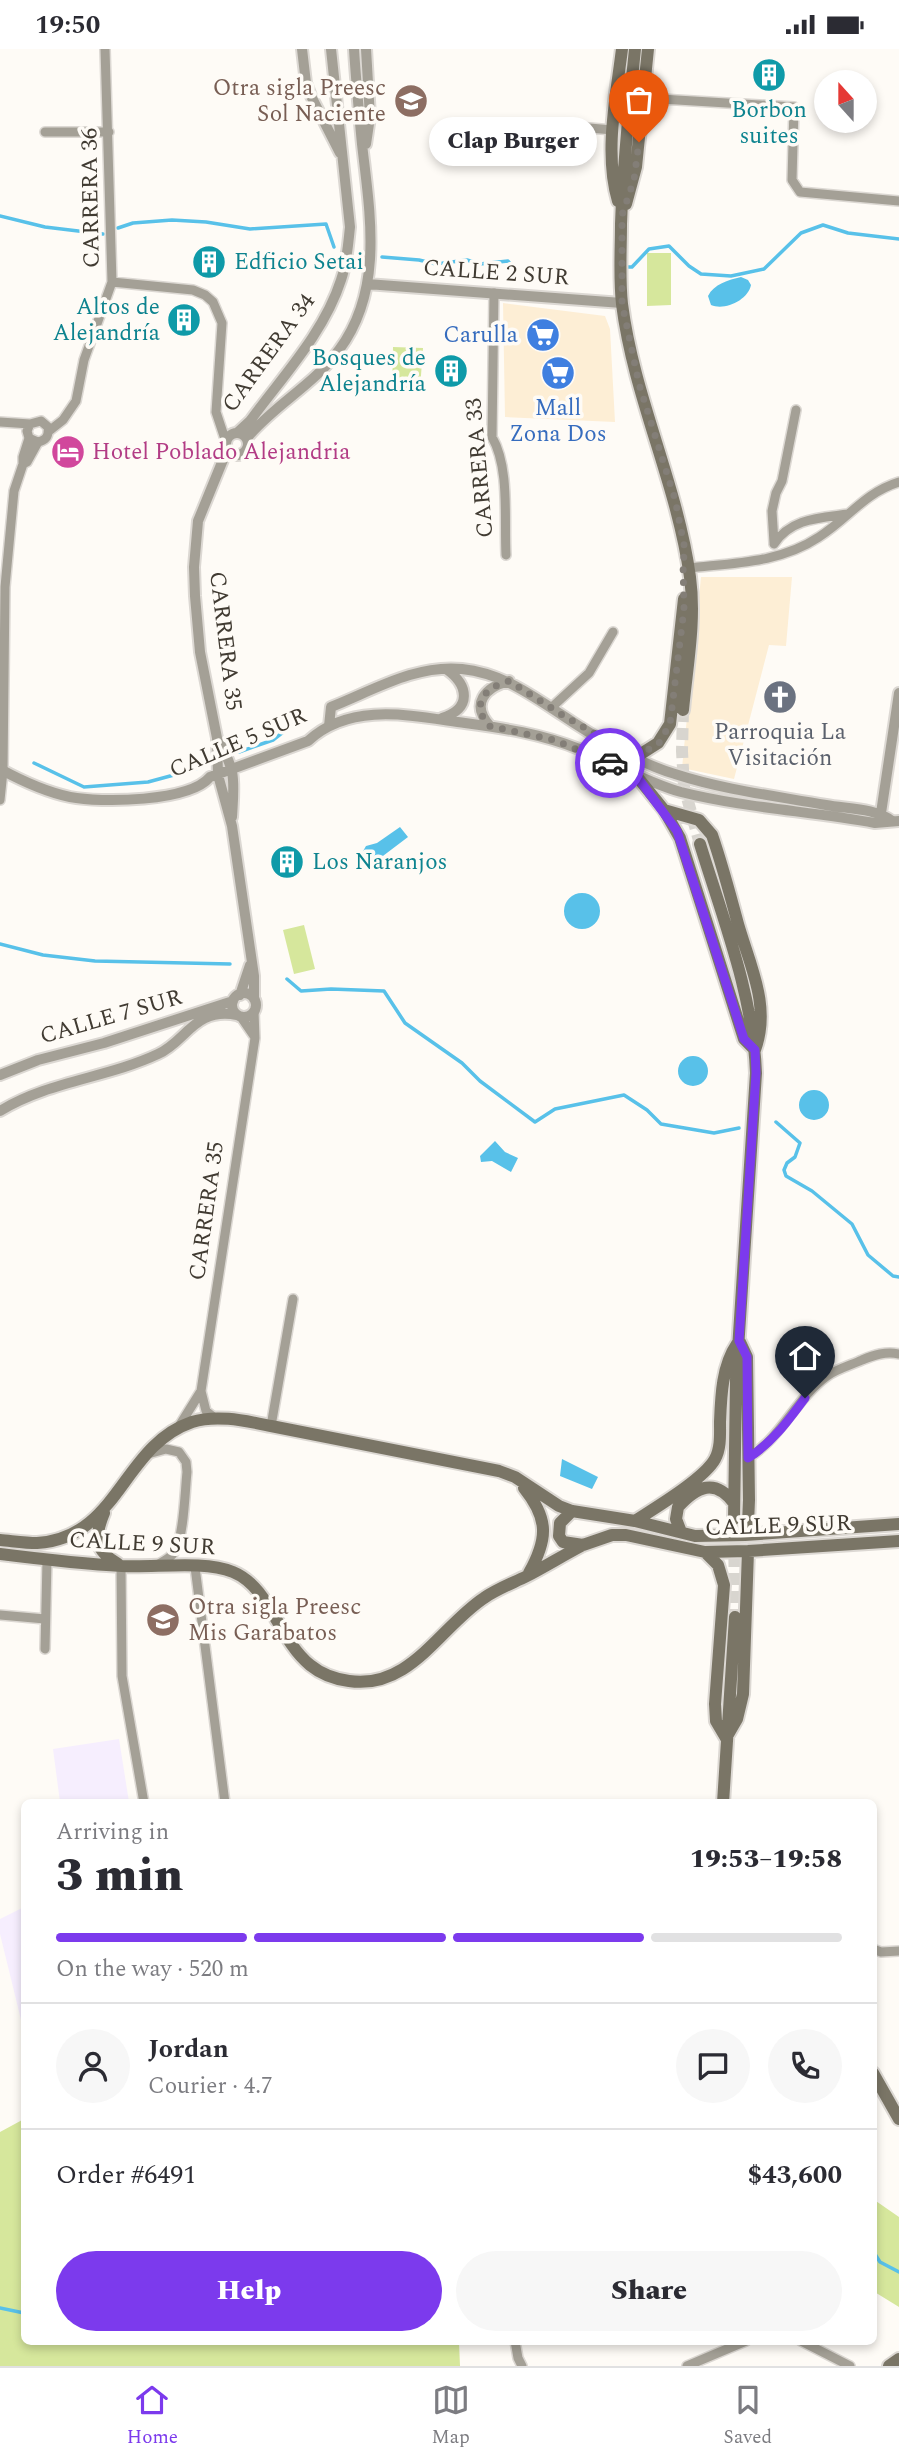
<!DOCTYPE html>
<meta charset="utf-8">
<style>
:root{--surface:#fff;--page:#f7f7f7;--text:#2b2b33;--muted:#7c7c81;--line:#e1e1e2;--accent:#7c3aed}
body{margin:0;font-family:Spectral,serif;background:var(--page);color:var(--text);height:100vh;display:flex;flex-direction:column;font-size:26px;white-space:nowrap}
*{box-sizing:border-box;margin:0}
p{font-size:23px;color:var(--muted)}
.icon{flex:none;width:38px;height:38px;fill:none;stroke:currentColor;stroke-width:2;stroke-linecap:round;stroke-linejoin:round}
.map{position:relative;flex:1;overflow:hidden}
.details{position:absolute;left:21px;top:1750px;width:856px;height:546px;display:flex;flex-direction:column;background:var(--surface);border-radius:10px;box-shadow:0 4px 10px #0003}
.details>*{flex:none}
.needle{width:46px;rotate:339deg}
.buttons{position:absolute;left:814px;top:21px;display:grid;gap:14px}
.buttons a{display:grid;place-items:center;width:63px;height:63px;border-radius:50%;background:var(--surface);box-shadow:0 4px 10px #0003;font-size:35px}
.pin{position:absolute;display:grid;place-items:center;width:60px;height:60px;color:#fff;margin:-72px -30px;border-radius:50% 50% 50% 0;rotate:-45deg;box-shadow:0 0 7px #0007}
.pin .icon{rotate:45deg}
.courier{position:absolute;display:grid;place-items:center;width:70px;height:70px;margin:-35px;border:5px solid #7c3aed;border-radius:50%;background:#fff;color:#222;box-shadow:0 2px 9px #0007}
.bubble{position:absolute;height:49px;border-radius:24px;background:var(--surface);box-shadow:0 4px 10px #0003;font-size:23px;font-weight:800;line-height:49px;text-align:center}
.summary em{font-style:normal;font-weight:800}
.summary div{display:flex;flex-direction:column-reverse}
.summary{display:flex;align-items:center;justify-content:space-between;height:119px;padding:0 35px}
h1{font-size:46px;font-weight:800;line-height:52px}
.bar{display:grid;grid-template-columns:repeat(4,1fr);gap:10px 7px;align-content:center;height:84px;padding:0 35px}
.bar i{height:9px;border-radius:5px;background:var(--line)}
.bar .selected{background:var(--accent)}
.bar p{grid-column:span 4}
.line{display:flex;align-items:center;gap:18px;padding:0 35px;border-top:2px solid var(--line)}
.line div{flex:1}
.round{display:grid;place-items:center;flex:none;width:74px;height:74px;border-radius:37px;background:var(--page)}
.button{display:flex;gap:14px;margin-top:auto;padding:14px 35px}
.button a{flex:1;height:80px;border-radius:42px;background:var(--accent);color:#fff;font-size:28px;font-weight:800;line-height:80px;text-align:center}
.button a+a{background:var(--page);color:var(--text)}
.status{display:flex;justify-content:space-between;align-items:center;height:49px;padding:0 35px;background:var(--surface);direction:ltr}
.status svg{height:19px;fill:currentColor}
.tabs{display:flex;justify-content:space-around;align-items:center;height:98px;border-top:2px solid var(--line);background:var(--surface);font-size:19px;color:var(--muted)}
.tabs a{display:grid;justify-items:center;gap:4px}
.tabs .selected{color:var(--accent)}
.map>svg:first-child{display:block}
.built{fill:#fdeed5}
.education{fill:#f6eefe}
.green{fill:#d6e79c}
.water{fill:#58c1e9}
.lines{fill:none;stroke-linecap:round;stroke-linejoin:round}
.stream{stroke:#58c1e9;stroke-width:3.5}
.secondary-tunnel{stroke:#d8d5cf;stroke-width:12;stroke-dasharray:12 6;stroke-linecap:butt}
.minor-casing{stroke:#dcd8d3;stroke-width:12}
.tertiary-casing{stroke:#dcd8d3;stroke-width:14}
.secondary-casing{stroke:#dcd8d3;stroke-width:16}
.minor{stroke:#a4a096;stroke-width:9}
.tertiary{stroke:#a4a096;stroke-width:10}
.secondary{stroke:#7a7566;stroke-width:12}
.done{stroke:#837e77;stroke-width:7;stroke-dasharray:0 12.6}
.route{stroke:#7c3aed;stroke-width:9}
.labels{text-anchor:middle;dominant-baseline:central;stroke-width:7;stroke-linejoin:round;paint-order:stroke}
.education-label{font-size:23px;fill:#785e54;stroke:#fefbf6;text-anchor:end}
.culture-label{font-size:23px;fill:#0d838f;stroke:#fefbf6;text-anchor:start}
.street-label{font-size:23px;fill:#413b32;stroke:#fefbf6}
.shop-label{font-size:23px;fill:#366cbe;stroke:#fefbf6;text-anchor:end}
.hotel-label{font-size:23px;fill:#b23c85;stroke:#fefbf6;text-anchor:start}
.worship-label{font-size:23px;fill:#5b616d;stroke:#fefbf6}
</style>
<div class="status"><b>19:50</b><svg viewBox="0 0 49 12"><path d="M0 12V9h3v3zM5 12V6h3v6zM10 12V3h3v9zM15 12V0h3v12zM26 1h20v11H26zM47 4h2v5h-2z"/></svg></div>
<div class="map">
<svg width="899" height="2317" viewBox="0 0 899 2317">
<rect width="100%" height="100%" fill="#fefbf6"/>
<!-- built -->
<path class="built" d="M503 254 605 267 610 280 615 373 505 368Z
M701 528H792L786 597 769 596 734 730 682 719Z"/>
<!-- education -->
<path class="education" d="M119 1690 129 1753H60L53 1700Z
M24 1858V1983L0 1885V1870Z"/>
<!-- green -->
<path class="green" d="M647 204H671V256L647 257Z
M393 298 423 299 420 340 392 339Z
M304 876 315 920 294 925 283 881Z
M24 2070V2292L459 2293 460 2317H0V2083Z
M873 2150 899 2168V2258L873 2242Z"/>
<!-- water -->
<path class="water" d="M741 228 748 231 751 236C748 251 725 262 711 256L708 247C714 235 728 231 741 228Z
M400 778 408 788 371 816 362 804 366 797 377 794Z
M564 862a18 18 0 1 1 36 0a18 18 0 1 1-36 0Z
M678 1022a15 15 0 1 1 30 0a15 15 0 1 1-30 0Z
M799 1056a15 15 0 1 1 30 0a15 15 0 1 1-30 0Z
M495 1092 505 1103 518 1109 511 1123 492 1112 481 1113 480 1107Z
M562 1410 598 1428 592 1440 560 1427Z"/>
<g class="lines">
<!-- stream -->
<path class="stream" d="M0 167 45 178 103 185
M118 179 133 174 172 171 206 173 250 180 326 175 334 198
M382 208 419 211 436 215 467 211 480 215 508 212 513 218
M625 218H632L649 200 669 197 689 217 701 225 731 227 764 220 801 184 823 176 848 184 899 190
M239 703 273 691 301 669
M34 714 84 738 148 733 196 720
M0 895 43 906 95 912 230 915
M287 930 301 942 331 940 384 942 405 974 462 1014 480 1032 535 1073 555 1060 624 1046 647 1061 661 1075 714 1084 739 1079
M776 1073 800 1094 795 1108 787 1114 784 1121 786 1127 812 1142 852 1175 868 1206 893 1227 899 1228
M873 2202 880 2213 899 2223
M0 2259 24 2264"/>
<!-- secondary-tunnel -->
<path class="secondary-tunnel" d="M683 661 682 702 684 738 700 795
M734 1470 735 1568"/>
<!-- minor casing -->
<g class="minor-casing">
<path id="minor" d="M644 49 794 58 792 131 800 143 899 152
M530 74 613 81
M45 83H109
M112 233 193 241 205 246 213 253 222 274 216 363 226 393
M494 244 492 388C510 419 504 470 506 506
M0 373 30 375 41 372 48 378C49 386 47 391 38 393L29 389 27 382 30 375
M49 382 63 371 76 352 84 311 112 233 105 0
M23 415V408L29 389
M774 494 772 462 776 444 782 432 796 361
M774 495C791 469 820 469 848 465
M689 519C734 514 780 514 819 488 849 469 864 444 899 433
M551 659 589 624 613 583
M0 751 3 722 5 538 14 442 23 415 27 413 38 393
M241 968 254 987
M216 1370 206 1362 201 1342 255 989 254 962
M271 1377 293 1250
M178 1379 201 1342
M148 1405 166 1400 179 1403 186 1413 187 1423C185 1441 184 1488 175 1502 171 1509 164 1512 157 1516
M748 1409C782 1388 796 1349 827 1327 837 1320 851 1316 862 1311 874 1306 886 1302 899 1305
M121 1517 122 1627 144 1754
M195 1518 225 1754
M0 1566 45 1570
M45 1600 47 1511
M873 1900 881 1903 899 1902
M515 2292 518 2309 522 2317
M801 2292 850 2317
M687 2317 746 2292"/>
</g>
<!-- tertiary casing -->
<g class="tertiary-casing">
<path id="tertiary" d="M302 0 306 34 311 47 340 104
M366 95 370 68 366 0
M367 235 622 254
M226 395a11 11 0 1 1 22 0a11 11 0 1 1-22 0Z
M237 384 250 372C282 328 324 284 341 231 347 214 348 196 350 178L331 0
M247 389C274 356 314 336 339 301 384 241 370 165 362 95 359 64 356 32 354 0
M227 401 198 472 194 518 195 547 200 603 217 689 218 726 232 777 254 927V950
M442 669C472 660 469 636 446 620
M329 677 331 658C372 642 416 615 462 620 501 624 530 645 562 666 593 687 640 715 675 725 724 741 776 747 826 756 847 760 875 759 892 772
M490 677C470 655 485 638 509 632
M217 690C237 722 234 732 232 768
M0 720C22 732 46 743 70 748 101 754 189 753 210 728L308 692C351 652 413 667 465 674 503 679 542 685 579 700 613 713 645 733 681 743 745 759 810 762 875 774L899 772
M878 769 881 764 899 644
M232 956a12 12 0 1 1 24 0a12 12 0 1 1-24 0Z
M240 946 250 916
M0 1026 38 1011 104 994 233 952
M0 1062C49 1032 107 1029 158 1005 187 992 194 958 237 966"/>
</g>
<!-- secondary casing -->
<g class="secondary-casing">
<path id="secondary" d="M635 0C629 58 623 116 621 175 621 201 619 228 622 255 634 349 677 434 690 528 696 572 687 617 683 661
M618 152C604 104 616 49 622 0
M626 155 636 118 648 0
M636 708 658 694 670 675 684 550
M635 725 664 761 680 789 744 990 755 1001C771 957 750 917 738 875 730 845 722 815 712 786L699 771 664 761
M700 795C723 870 753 945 756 1024L736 1331 734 1470
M740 1293 747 1308 749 1451 748 1475 745 1486
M524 1439C549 1470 548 1490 529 1524
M572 1462 560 1474 559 1487 563 1493 583 1496
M104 1464C94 1488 94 1501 118 1515
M635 1472C655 1459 704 1430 715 1410 721 1399 720 1385 720 1373 721 1347 722 1317 737 1295
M681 1483 676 1470 678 1458C697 1437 715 1429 734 1454
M0 1491C12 1492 25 1494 37 1494 119 1489 122 1397 192 1373 217 1365 246 1372 271 1377L499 1422 515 1428 559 1457 572 1462 635 1472 695 1487 745 1486 899 1475
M705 1503 718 1516 724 1536 715 1655 716 1672 726 1689
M0 1505C40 1510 81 1515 122 1517 155 1519 203 1511 233 1523 270 1538 278 1590 310 1616 321 1625 334 1630 349 1632 410 1641 440 1578 484 1549 497 1540 513 1534 527 1527 546 1517 564 1506 583 1496L612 1486H626L705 1503 748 1502 899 1492
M726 1689 737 1670 743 1645 748 1502
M723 1754 735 1568
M873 2024 899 2070
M889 2317 899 2310"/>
</g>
<!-- minor -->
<use href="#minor" class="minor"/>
<!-- tertiary -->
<use href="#tertiary" class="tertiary"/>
<!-- secondary -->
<use href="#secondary" class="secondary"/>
</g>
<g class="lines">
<!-- done -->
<path class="done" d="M610 714 554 691 489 677C470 655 485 638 509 632L564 667 636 708 659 694 670 675 684 560 683 513 685 501 675 450 639 335 622 254V166L634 131 639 93"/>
<!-- route -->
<path class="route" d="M610 714 635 725 677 782 744 990 755 1001 756 1024 739 1292 747 1308 748 1409C772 1394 788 1372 805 1349"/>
</g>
<!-- icons -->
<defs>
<g id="building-disc" transform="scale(1.75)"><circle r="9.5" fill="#0f9aa8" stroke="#fefbf6"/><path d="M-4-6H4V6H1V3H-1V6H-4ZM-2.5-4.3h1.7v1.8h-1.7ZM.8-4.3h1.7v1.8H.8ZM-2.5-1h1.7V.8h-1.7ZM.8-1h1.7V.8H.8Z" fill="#fff"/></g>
<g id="school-disc" transform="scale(1.75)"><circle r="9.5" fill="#8d6e63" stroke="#fefbf6"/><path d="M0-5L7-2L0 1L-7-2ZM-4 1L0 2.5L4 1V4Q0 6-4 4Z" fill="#fff"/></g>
<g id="supermarket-disc" transform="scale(1.75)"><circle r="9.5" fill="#3f7fe0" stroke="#fefbf6"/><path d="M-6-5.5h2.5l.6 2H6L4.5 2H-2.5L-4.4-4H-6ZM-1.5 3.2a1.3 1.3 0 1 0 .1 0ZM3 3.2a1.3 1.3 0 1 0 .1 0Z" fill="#fff"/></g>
<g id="hotel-disc" transform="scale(1.75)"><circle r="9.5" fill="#d1479c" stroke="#fefbf6"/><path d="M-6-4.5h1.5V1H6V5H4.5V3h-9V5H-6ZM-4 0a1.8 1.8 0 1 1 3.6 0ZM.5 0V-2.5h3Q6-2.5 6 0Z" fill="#fff"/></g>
<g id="church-disc" transform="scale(1.75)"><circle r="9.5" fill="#6b7280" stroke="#fefbf6"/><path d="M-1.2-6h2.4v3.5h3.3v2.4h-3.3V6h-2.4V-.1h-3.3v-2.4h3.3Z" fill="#fff"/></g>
</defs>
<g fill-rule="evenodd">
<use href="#building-disc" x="769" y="26"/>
<use href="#school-disc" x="411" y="52"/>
<use href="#building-disc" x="209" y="213"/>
<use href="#building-disc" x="184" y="271"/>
<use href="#supermarket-disc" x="543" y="286"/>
<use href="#building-disc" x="451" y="322"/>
<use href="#supermarket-disc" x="558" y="324"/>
<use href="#hotel-disc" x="68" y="403"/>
<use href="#church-disc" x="780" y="648"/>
<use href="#building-disc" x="287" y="813"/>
<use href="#school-disc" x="163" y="1571"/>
</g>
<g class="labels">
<!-- education labels -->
<g class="education-label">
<text x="386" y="39">Otra sigla Preesc<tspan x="386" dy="26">Sol Naciente</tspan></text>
<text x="188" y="1558" text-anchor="start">Otra sigla Preesc<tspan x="188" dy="26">Mis Garabatos</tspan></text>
</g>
<!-- culture labels -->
<g class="culture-label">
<text x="769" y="61" text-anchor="middle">Borbon<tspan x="769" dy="26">suites</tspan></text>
<text x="234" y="213">Edficio Setai</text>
<text x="160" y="258" text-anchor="end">Altos de<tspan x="160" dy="26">Alejandría</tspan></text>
<text x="426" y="309" text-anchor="end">Bosques de<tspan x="426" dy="26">Alejandría</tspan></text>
<text x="312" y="813">Los Naranjos</text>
</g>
<!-- street labels -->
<g class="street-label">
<text transform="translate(91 149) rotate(-91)">CARRERA 36</text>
<text transform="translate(496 224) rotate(4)">CALLE 2 SUR</text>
<text transform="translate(269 304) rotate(-54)">CARRERA 34</text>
<text transform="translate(480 419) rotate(-95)">CARRERA 33</text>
<text transform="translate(225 592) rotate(83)">CARRERA 35</text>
<text transform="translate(238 694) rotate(-23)">CALLE 5 SUR</text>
<text transform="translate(111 968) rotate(-16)">CALLE 7 SUR</text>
<text transform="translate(207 1162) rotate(-82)">CARRERA 35</text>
<text transform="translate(778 1477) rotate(-2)">CALLE 9 SUR</text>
<text transform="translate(142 1495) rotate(3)">CALLE 9 SUR</text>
</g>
<!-- shop labels -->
<g class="shop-label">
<text x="518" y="286">Carulla</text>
<text x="558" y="359" text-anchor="middle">Mall<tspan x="558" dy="26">Zona Dos</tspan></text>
</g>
<!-- hotel labels -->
<g class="hotel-label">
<text x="92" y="403">Hotel Poblado Alejandria</text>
</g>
<!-- worship labels -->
<g class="worship-label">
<text x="780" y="683">Parroquia La<tspan x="780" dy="26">Visitación</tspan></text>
</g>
</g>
</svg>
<div class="buttons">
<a><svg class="needle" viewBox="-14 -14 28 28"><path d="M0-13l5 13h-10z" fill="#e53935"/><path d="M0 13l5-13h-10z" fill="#7c7c81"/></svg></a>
</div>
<div class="pin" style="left:639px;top:93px;background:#ea580c"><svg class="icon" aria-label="bag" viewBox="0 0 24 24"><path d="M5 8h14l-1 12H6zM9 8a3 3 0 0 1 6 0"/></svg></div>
<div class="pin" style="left:805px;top:1349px;background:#1f2937"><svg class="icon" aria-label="home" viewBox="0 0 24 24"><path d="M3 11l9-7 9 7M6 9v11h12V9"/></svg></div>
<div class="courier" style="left:610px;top:714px"><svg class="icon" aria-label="car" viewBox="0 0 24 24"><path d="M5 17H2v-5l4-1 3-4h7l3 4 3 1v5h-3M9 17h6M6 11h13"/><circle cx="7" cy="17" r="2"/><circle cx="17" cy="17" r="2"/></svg></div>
<div class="bubble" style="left:429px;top:68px;width:168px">Clap Burger</div>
<section class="details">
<div class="summary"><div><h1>3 min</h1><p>Arriving in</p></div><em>19:53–19:58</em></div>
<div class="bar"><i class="selected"></i><i class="selected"></i><i class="selected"></i><i></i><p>On the way · 520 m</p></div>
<div class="line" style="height:126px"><a class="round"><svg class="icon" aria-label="person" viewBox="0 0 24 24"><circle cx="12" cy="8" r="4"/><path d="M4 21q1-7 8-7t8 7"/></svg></a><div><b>Jordan</b><p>Courier · 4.7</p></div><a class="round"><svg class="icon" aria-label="chat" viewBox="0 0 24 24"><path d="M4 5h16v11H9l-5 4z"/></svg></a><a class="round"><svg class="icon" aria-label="phone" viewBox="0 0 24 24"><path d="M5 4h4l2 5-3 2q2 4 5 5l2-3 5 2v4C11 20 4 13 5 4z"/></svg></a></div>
<div class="line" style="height:91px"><div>Order #6491</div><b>$43,600</b></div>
<div class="button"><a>Help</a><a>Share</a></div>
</section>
</div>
<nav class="tabs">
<a class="selected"><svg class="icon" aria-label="home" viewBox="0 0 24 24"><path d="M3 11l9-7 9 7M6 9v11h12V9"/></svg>Home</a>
<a><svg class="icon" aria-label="map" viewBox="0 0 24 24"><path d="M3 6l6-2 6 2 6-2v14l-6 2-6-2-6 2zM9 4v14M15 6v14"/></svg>Map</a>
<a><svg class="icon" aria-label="saved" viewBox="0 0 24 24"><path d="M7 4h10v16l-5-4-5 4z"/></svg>Saved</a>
</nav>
